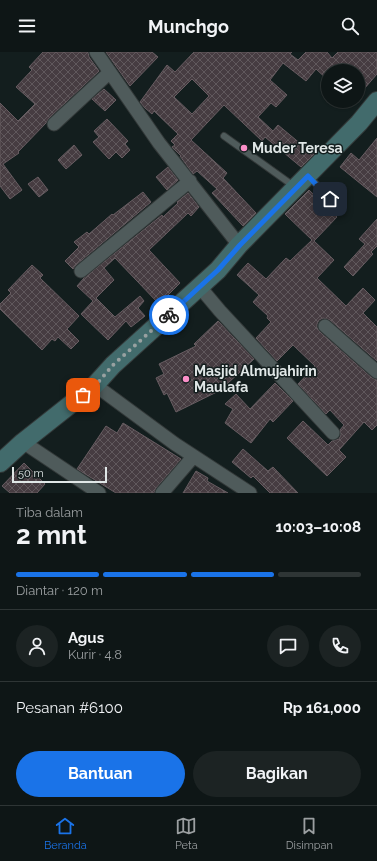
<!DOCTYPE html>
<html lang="id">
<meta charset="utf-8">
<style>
:root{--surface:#0e1616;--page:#1c2323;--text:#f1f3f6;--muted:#9b9fa1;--line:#2e3535;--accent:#1a73e8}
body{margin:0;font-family:Raleway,sans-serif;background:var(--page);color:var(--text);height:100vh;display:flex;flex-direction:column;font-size:15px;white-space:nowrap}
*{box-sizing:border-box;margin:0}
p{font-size:13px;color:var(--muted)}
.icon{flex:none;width:22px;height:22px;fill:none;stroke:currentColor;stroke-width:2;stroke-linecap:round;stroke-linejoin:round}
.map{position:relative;height:441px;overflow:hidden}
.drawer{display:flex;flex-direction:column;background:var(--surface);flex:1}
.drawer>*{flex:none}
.controls{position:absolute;left:321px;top:12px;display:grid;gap:8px}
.controls a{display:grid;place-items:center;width:44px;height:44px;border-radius:50%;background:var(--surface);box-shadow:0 1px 3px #0004,0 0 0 1px var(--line);font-size:20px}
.scale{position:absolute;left:12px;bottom:10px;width:95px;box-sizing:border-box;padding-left:4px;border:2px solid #e0e7e7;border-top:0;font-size:11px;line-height:14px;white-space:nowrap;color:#e0e7e7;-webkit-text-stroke:3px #131e1e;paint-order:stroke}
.pin{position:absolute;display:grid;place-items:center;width:34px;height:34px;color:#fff;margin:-17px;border-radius:8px;box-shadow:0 2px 6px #0006}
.courier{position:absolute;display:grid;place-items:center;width:40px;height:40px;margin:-20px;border:3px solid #1a73e8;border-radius:50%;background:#fff;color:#222;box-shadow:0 1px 5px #0007}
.summary em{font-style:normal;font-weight:700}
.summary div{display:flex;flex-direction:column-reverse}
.summary{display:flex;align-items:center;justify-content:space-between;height:68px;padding:0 16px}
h1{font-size:26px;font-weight:700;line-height:30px}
.bar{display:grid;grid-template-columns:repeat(4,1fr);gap:6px 4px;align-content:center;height:48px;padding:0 16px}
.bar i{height:5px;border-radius:3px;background:var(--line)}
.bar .on{background:var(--accent)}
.bar p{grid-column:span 4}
.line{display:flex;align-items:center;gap:10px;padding:0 16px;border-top:1px solid var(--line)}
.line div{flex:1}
.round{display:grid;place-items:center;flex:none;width:42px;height:42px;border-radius:21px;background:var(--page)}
.primary-button{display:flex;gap:8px;margin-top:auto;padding:8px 16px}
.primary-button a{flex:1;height:46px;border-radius:24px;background:var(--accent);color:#fff;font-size:16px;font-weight:700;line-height:46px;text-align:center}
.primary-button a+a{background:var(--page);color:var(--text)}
header{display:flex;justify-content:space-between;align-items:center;height:52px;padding:0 16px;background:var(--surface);font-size:18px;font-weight:700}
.tab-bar{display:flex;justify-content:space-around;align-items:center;height:56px;border-top:1px solid var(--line);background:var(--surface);font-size:11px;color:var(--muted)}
.tab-bar a{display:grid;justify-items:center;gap:2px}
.tab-bar .on{color:var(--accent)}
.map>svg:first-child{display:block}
.building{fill:url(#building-cross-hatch);stroke:#675c61;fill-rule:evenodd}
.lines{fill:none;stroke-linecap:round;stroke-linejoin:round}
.lane-casing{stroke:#333939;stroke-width:8}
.street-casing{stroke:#333939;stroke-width:15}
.secondary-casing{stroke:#333939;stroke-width:20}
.lane{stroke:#4f5b5b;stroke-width:6}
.street{stroke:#4f5b5b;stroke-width:13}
.secondary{stroke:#426b6c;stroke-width:18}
.done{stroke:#98a1a1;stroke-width:4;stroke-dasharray:0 7.2}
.route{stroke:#1a73e8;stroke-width:5}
.poi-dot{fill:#fa8fc8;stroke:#131e1e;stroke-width:1.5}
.labels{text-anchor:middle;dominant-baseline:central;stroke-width:3;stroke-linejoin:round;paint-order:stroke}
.poi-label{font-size:14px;font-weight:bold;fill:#e0e7e7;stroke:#131e1e;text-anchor:start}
</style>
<header><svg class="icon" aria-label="menu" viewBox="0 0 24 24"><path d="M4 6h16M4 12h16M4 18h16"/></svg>Munchgo<svg class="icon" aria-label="search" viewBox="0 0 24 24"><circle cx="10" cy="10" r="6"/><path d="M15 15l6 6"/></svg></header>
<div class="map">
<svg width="377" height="441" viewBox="0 0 377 441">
<defs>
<pattern id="building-cross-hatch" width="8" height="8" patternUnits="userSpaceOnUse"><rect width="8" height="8" fill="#463c41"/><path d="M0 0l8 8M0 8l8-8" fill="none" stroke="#60585c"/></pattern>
</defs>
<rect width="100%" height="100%" fill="#131e1e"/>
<!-- building -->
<path class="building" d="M43 0H88L89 5 99 19 49 66 46 71 18 100 19 101 3 112 22 138 10 147 0 134V51L18 69 35 52 16 35 32 18 29 15Z
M106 0H152L158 5 130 34Z
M194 0H292L290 2 298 8 306 0H327L332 6 338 0H377V22L358 44V19H328V28L316 17 306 29 283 11 270 28 287 43 276 55 271 51 258 65 273 79 278 73 302 93 304 92 315 101 301 115 265 85 262 89 224 53 191 88 227 121 223 126 256 161 243 174 212 141 217 137 197 119 193 122 180 104H181L172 95 175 93 171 89 178 82 154 59 152 62 145 56 140 50 167 13 175 20ZM192 27 209 44 192 62 174 45Z
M104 37 116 48 105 59 92 47Z
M107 67 128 89 125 92 130 98 122 106 116 100 109 107 93 90 99 85 94 79Z
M377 86V145L340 115 351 101 359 108Z
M74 93 82 103 66 117 58 108Z
M168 115 178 128 167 138 156 125Z
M38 125 48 138 39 145 28 132Z
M309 138 337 165 314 189 334 208 317 226 346 254 363 236 375 248 363 261 377 275V309L330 268 323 266 319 268 317 272V276L320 280 372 326 377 328V373L372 378 364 370 339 398 346 405 327 424 287 386 303 369 328 393 332 389 339 387 341 383 340 378 344 373 330 358 326 362 298 332 315 314 293 293 277 309 256 286 271 270 267 266 268 264 253 250 259 243 237 223 248 211 266 227 286 206 290 209 312 188 285 162Z
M143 140 151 150 76 213 73 217 65 209 79 195 74 190 87 180 89 182 112 162 113 163Z
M188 141 199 155 191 164 188 161 149 198 180 231 159 252 115 206 104 216 114 228 96 246 115 265 140 244 144 249 138 256 145 264 131 275 126 269 108 288 81 262 93 249 77 234 84 226 162 163 163 165 178 151 177 150Z
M377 167V194L371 200 373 202 353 224 344 215 365 192 359 187Z
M32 213 43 223 40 226 79 264 67 277 79 289 71 297 58 285 55 289 52 287 42 298 0 257V252L11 241 8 238Z
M218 269 254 307 227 332 229 334 176 360 167 341 164 343 156 326 164 322 159 312 196 294 194 292Z
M275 331 293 349 273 370 270 367 251 391 225 371 233 357 225 352 236 342 250 357Z
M123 371 181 407 156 436 154 441H116L77 417 106 374 117 381Z
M243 397 268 419 273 415 298 441H270L253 424 251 426 232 410Z
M24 411 45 432 37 441H10L2 434Z
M196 419 208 426 207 429 228 441H183Z"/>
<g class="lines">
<!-- lane casing -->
<g class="lane-casing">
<path id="lane" d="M224 84 295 135
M309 125 342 158"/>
</g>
<!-- street casing -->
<g class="street-casing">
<path id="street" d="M96 0 159 91 239 193
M54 72 110 20
M81 219 190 129
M199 234 220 259 333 381
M325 274 377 320
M95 333 175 392 250 441
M23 390 99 441
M162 441 193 405"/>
</g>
<!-- secondary casing -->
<g class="secondary-casing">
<path id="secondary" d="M0 411 23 390 95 333 113 313 218 218 239 193 359 71 377 49"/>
</g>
<!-- lane -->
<use href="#lane" class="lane"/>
<!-- street -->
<use href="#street" class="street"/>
<!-- secondary -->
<use href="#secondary" class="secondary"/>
</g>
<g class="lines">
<!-- done -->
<path class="done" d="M83 343 95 334 113 313 169 263"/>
<!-- route -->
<path class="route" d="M169 263 218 218 240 193 308 124 330 147"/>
</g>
<!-- markers -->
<g class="poi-dot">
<circle cx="244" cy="96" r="4"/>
<circle cx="186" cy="327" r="4"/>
</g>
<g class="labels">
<!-- poi labels -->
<g class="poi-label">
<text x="252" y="96">Muder Teresa</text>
<text x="194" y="319">Masjid Almujahirin<tspan x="194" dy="16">Maulafa</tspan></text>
</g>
</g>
</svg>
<div class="controls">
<a><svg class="icon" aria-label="layers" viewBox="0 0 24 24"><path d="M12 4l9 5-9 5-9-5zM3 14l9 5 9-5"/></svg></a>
</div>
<div class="scale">50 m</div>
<div class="pin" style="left:83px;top:343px;background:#ea580c"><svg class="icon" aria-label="bag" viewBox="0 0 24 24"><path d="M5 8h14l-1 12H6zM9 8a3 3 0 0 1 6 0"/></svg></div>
<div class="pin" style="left:330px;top:147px;background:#1f2937"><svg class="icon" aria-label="home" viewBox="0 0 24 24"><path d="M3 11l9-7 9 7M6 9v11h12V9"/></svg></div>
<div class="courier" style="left:169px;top:263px"><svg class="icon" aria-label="bike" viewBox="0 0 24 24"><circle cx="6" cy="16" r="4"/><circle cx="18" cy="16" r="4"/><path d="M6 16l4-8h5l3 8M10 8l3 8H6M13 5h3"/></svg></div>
</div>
<section class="drawer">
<div class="summary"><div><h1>2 mnt</h1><p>Tiba dalam</p></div><em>10:03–10:08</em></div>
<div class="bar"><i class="on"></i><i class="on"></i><i class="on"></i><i></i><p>Diantar · 120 m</p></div>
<div class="line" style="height:72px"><a class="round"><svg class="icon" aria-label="person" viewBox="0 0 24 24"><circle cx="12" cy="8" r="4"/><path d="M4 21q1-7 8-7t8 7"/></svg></a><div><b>Agus</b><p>Kurir · 4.8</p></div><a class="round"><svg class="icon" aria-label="chat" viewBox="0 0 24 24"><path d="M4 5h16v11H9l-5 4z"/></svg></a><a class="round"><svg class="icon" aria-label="phone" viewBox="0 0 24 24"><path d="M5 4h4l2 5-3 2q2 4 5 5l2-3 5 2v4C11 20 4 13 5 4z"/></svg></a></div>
<div class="line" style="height:52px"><div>Pesanan #6100</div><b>Rp 161,000</b></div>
<div class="primary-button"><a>Bantuan</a><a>Bagikan</a></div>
</section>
<nav class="tab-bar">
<a class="on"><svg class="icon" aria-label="home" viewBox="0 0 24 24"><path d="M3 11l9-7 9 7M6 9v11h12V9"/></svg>Beranda</a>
<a><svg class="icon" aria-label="map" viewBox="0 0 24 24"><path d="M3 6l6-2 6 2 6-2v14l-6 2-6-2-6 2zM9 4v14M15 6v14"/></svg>Peta</a>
<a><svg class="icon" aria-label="saved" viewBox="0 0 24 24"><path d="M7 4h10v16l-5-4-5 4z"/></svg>Disimpan</a>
</nav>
